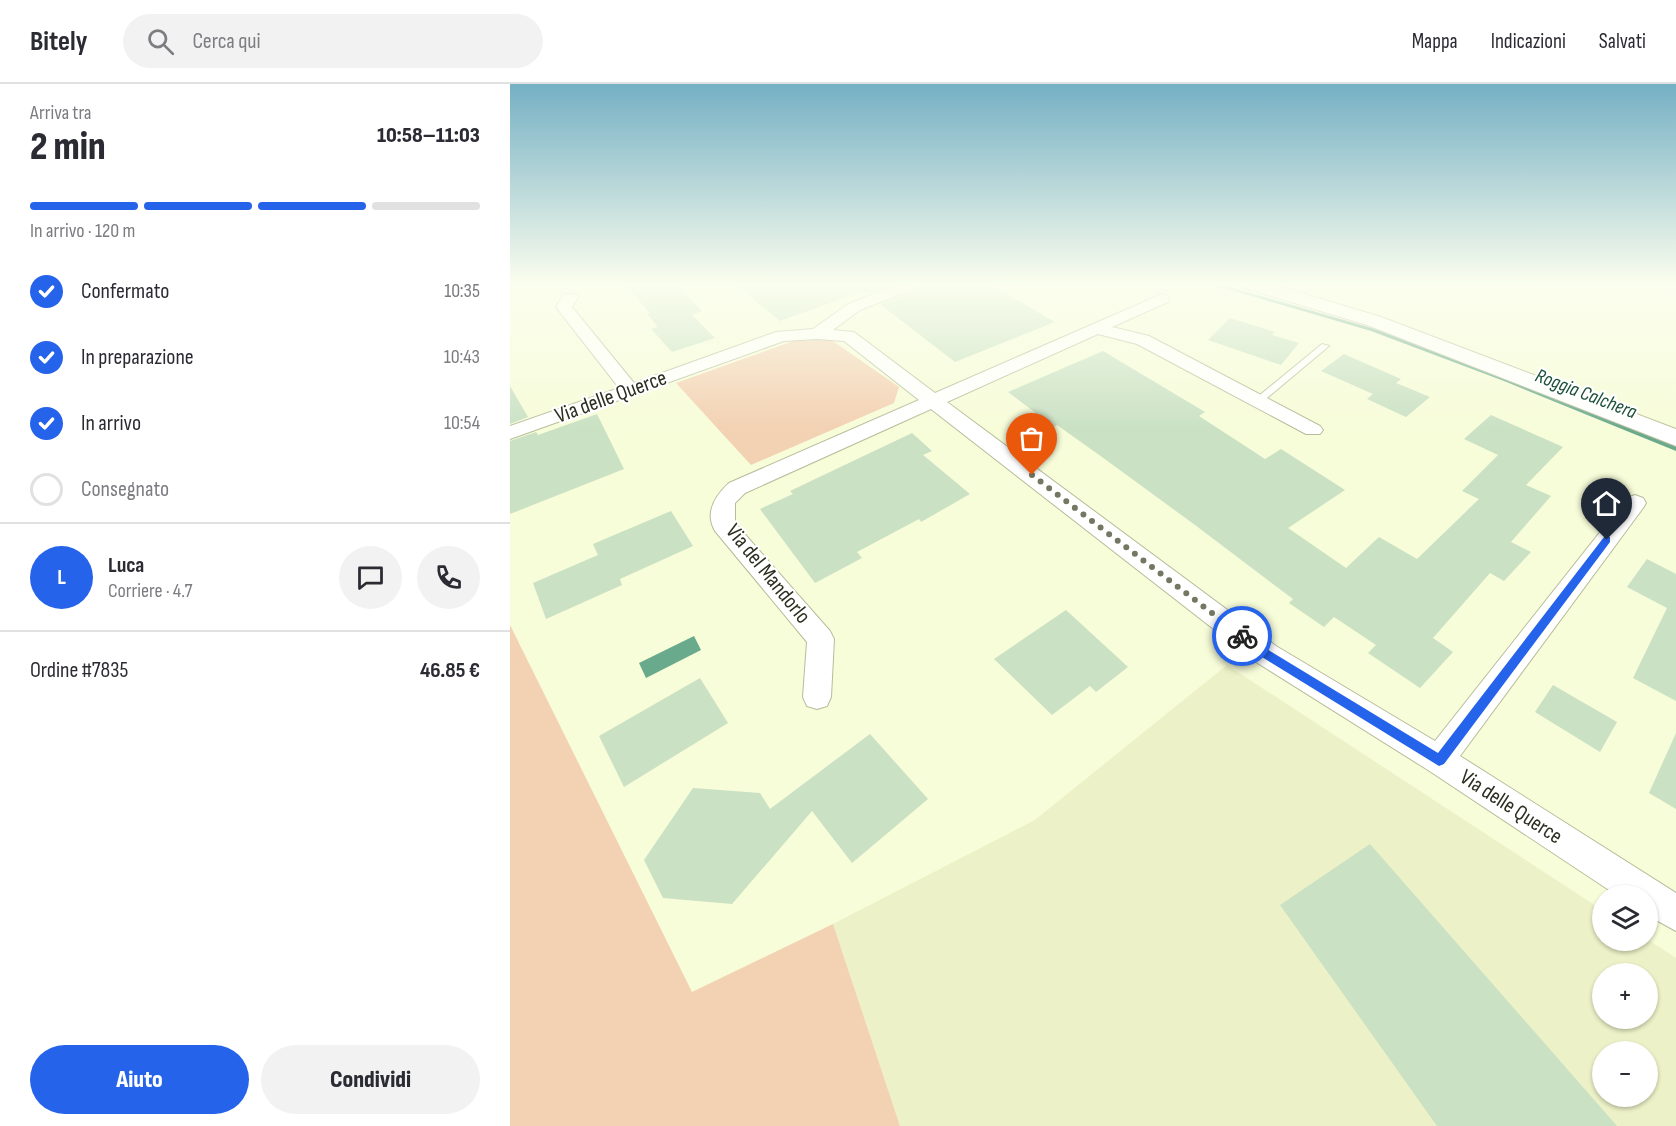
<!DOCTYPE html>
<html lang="it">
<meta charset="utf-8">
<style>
:root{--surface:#fff;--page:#f2f2f3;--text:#2b2b33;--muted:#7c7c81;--line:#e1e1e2;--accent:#2563eb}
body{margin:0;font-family:"Sofia Sans Condensed",sans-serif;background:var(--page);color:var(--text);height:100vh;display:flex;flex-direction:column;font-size:22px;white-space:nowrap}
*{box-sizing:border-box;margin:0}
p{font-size:20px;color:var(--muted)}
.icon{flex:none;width:33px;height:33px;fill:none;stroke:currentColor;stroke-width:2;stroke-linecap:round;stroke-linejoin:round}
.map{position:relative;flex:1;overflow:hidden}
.side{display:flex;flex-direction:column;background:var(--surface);width:510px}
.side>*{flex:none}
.tools{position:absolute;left:1082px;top:801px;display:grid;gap:12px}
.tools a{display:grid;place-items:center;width:66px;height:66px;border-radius:50%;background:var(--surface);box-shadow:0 2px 4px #0004;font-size:30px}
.pin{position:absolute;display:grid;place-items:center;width:51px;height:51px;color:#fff;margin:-62px -26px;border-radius:50% 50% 50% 0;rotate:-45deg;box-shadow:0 0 6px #0007}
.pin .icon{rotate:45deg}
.courier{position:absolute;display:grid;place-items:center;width:60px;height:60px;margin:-30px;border:4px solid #2563eb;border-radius:50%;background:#fff;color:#222;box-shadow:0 2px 8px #0007}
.summary em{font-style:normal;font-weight:800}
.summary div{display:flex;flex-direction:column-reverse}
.summary{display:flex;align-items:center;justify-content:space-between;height:102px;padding:0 30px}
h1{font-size:39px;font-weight:800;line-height:45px}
.bar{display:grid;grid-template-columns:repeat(4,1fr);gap:9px 6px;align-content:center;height:72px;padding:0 30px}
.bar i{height:8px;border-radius:4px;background:var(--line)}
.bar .active{background:var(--accent)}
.bar p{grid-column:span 4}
.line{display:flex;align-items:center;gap:15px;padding:0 30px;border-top:2px solid var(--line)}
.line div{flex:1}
.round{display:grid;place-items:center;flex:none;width:63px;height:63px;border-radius:32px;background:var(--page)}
ol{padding:0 30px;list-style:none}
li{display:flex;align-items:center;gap:18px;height:66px}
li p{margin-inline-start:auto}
li .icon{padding:6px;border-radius:50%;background:var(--accent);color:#fff;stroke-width:4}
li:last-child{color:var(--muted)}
li i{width:33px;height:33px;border:3px solid var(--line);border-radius:50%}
.cta{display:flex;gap:12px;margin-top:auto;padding:12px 30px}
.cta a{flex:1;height:69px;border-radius:36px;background:var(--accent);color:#fff;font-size:24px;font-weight:800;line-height:69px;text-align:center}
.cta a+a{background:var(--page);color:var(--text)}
header{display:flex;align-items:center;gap:36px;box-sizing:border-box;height:84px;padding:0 30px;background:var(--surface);border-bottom:2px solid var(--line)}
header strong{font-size:28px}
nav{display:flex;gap:33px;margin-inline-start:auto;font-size:21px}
.search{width:420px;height:54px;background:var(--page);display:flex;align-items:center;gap:15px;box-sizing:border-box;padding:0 21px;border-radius:33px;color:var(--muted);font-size:22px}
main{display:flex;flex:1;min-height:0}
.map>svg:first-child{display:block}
.built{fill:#ecf1c7;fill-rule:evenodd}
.green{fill:#f3d1b3}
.water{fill:#69aa8d}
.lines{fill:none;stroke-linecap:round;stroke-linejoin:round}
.stream{fill:#69aa8d;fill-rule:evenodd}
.building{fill:#cae1c4}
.service-casing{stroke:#b7bc9a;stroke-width:2}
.minor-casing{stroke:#b7bc9a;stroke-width:2}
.tertiary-casing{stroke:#b7bc9a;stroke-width:2}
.service{fill:#fff;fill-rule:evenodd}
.minor{fill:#fff;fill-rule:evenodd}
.tertiary{fill:#fff;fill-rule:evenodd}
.route{fill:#2563eb}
.done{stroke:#747761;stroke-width:6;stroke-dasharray:0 10.8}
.labels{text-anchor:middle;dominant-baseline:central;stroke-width:4.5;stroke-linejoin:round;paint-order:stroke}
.far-water-label{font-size:20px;font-style:italic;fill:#1c503b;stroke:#fff}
.street-label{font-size:22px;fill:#2d2f21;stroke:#fff}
</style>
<header>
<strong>Bitely</strong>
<div class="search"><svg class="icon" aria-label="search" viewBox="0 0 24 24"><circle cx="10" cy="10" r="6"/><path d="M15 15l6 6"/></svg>Cerca qui</div>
<nav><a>Mappa</a><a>Indicazioni</a><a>Salvati</a></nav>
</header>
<main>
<section class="side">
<div class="summary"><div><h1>2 min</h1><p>Arriva tra</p></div><em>10:58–11:03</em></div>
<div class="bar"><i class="active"></i><i class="active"></i><i class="active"></i><i></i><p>In arrivo · 120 m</p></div>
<ol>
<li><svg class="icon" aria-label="check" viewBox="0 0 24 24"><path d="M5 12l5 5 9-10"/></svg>Confermato<p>10:35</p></li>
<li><svg class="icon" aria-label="check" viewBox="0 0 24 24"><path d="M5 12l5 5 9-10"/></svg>In preparazione<p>10:43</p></li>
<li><svg class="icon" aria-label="check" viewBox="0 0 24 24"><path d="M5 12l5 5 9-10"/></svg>In arrivo<p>10:54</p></li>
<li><i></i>Consegnato</li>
</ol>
<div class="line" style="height:108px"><b class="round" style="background:var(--accent);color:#fff">L</b><div><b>Luca</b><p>Corriere · 4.7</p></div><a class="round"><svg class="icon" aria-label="chat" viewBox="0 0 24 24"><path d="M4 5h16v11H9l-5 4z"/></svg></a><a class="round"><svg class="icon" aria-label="phone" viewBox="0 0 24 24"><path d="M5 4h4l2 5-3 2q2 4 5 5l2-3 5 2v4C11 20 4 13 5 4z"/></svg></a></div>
<div class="line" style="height:78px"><div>Ordine #7835</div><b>46.85 €</b></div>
<div class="cta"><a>Aiuto</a><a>Condividi</a></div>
</section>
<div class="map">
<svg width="1166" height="1042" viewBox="0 0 1166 1042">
<rect width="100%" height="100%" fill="#f7fcd9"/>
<!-- built -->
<path class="built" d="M717 581 1092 826V856L1137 855 1166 874V1042H390L323 840 525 736ZM1092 890H1137V934H1092ZM1092 968H1137V1012H1092Z"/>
<!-- green -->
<path class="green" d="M320 255 389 303 384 319 241 381 166 299 283 257Z
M0 541 182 908 323 840 390 1042H0Z"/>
<!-- water -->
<path class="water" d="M184 552 191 566 136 594 129 579Z"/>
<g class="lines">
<!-- stream -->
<path class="stream" d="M697 199H706L865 245 998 295 1166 362V367L994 297 861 247Z"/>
</g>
<!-- building -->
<path class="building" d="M114 199H165L192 227 182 231 205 254 162 268 141 245 148 243 137 230 140 229Z
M224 199H386L357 210 353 207 270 237Z
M416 199H474L483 205 487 204 545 238 445 278 370 220 412 204Z
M720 234 765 248 762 251 789 259 771 281 698 256Z
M593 267 695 328 689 332 755 375 771 365 835 406 778 444 836 484 869 453 907 475 969 415 952 407 988 371 954 355 981 331 1053 363 1016 401 1041 412 1001 458 1021 468 994 497 980 489 923 554 943 568 910 604 858 569 866 561 824 533 814 543 779 519 783 515 685 441 592 373 547 341 544 343 498 308Z
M834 270 891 295 886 299 920 313 896 333 857 315 863 310 811 287Z
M0 302 18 333 0 340Z
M87 330 114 385 0 430V357L26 348 28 351Z
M402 349 422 367 413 371 460 410 411 438 409 435 347 468 352 474 305 499 250 425 283 410 280 407Z
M161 427 183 462 110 495 112 501 36 535 23 499 88 471 83 460Z
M1137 475 1166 490V617L1123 594 1157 524 1117 503Z
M556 526 618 583 586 608 580 602 542 631 484 575Z
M190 594 218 639 114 703 89 652Z
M1043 601 1107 638 1090 668 1025 628Z
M1166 649V725L1139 709Z
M360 650 418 715 342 779 302 727 222 820 153 814 134 776 183 704 250 709 260 725Z
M860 760 1107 1042H927L770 821Z"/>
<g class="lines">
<!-- service casing -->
<g class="service-casing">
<path id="service" d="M812 260 819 262 751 319H745V315Z"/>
</g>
<!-- minor casing -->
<g class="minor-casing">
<path id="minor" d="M392 199H414L411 202 350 226 323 246 344 248 425 309 652 210 658 212 660 215 658 218 602 243 639 252 810 342 813 346 810 350H796L627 260 588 250 437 318 766 562 925 657 1117 414 1125 411 1133 414 1136 419 1133 424 950 672 1166 809V847L1137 831V812H1108L918 686 746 578 421 325 235 409 225 419V439L320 547 324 555 321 613 317 622 307 625 297 622 293 613 297 558 205 447C194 428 206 411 219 399L409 316 334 257 307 255 274 257 0 355V342L109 304 46 223 54 210H66L68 213 62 223 124 299 266 248 303 245 338 220Z"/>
</g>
<!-- tertiary casing -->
<g class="tertiary-casing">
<path id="tertiary" d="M729 199H758L871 233 1166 345V362L857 241 731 203Z"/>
</g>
<!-- service -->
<use href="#service" class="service"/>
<!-- minor -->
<use href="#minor" class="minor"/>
<!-- tertiary -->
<use href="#tertiary" class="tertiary"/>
</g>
<!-- sky -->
<linearGradient id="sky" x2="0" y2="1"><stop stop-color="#75b0c4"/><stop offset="0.58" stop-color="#fbfeee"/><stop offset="1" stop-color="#fbfeee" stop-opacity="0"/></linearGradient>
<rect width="1166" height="345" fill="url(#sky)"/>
<!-- route -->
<path class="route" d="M1097 452 1100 453V458L934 680 929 682 752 573 727 552 729 549H736L760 567 928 669 1094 453Z"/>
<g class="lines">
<!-- done -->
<path class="done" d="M522 391 732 552"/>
</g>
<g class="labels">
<!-- far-water labels -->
<g class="far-water-label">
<text transform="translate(1076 310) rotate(21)">Roggia Calchera</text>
</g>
<!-- street labels -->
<g class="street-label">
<text transform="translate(101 313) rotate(-20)">Via delle Querce</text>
<text transform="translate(258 490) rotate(51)">Via del Mandorlo</text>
<text transform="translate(1001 723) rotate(33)">Via delle Querce</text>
</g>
</g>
</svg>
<div class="tools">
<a><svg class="icon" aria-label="layers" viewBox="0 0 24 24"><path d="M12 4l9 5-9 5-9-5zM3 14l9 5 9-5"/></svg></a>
<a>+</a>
<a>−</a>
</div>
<div class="pin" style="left:522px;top:391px;background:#ea580c"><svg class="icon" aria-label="bag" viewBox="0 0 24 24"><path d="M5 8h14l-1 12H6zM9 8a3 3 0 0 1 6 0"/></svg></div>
<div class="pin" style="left:1097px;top:456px;background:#1f2937"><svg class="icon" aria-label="home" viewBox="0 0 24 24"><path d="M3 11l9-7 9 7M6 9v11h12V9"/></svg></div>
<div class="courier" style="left:732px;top:552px"><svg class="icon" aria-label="bike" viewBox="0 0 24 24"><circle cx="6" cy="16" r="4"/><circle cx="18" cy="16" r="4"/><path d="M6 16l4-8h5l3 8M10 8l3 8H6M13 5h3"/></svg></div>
</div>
</main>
